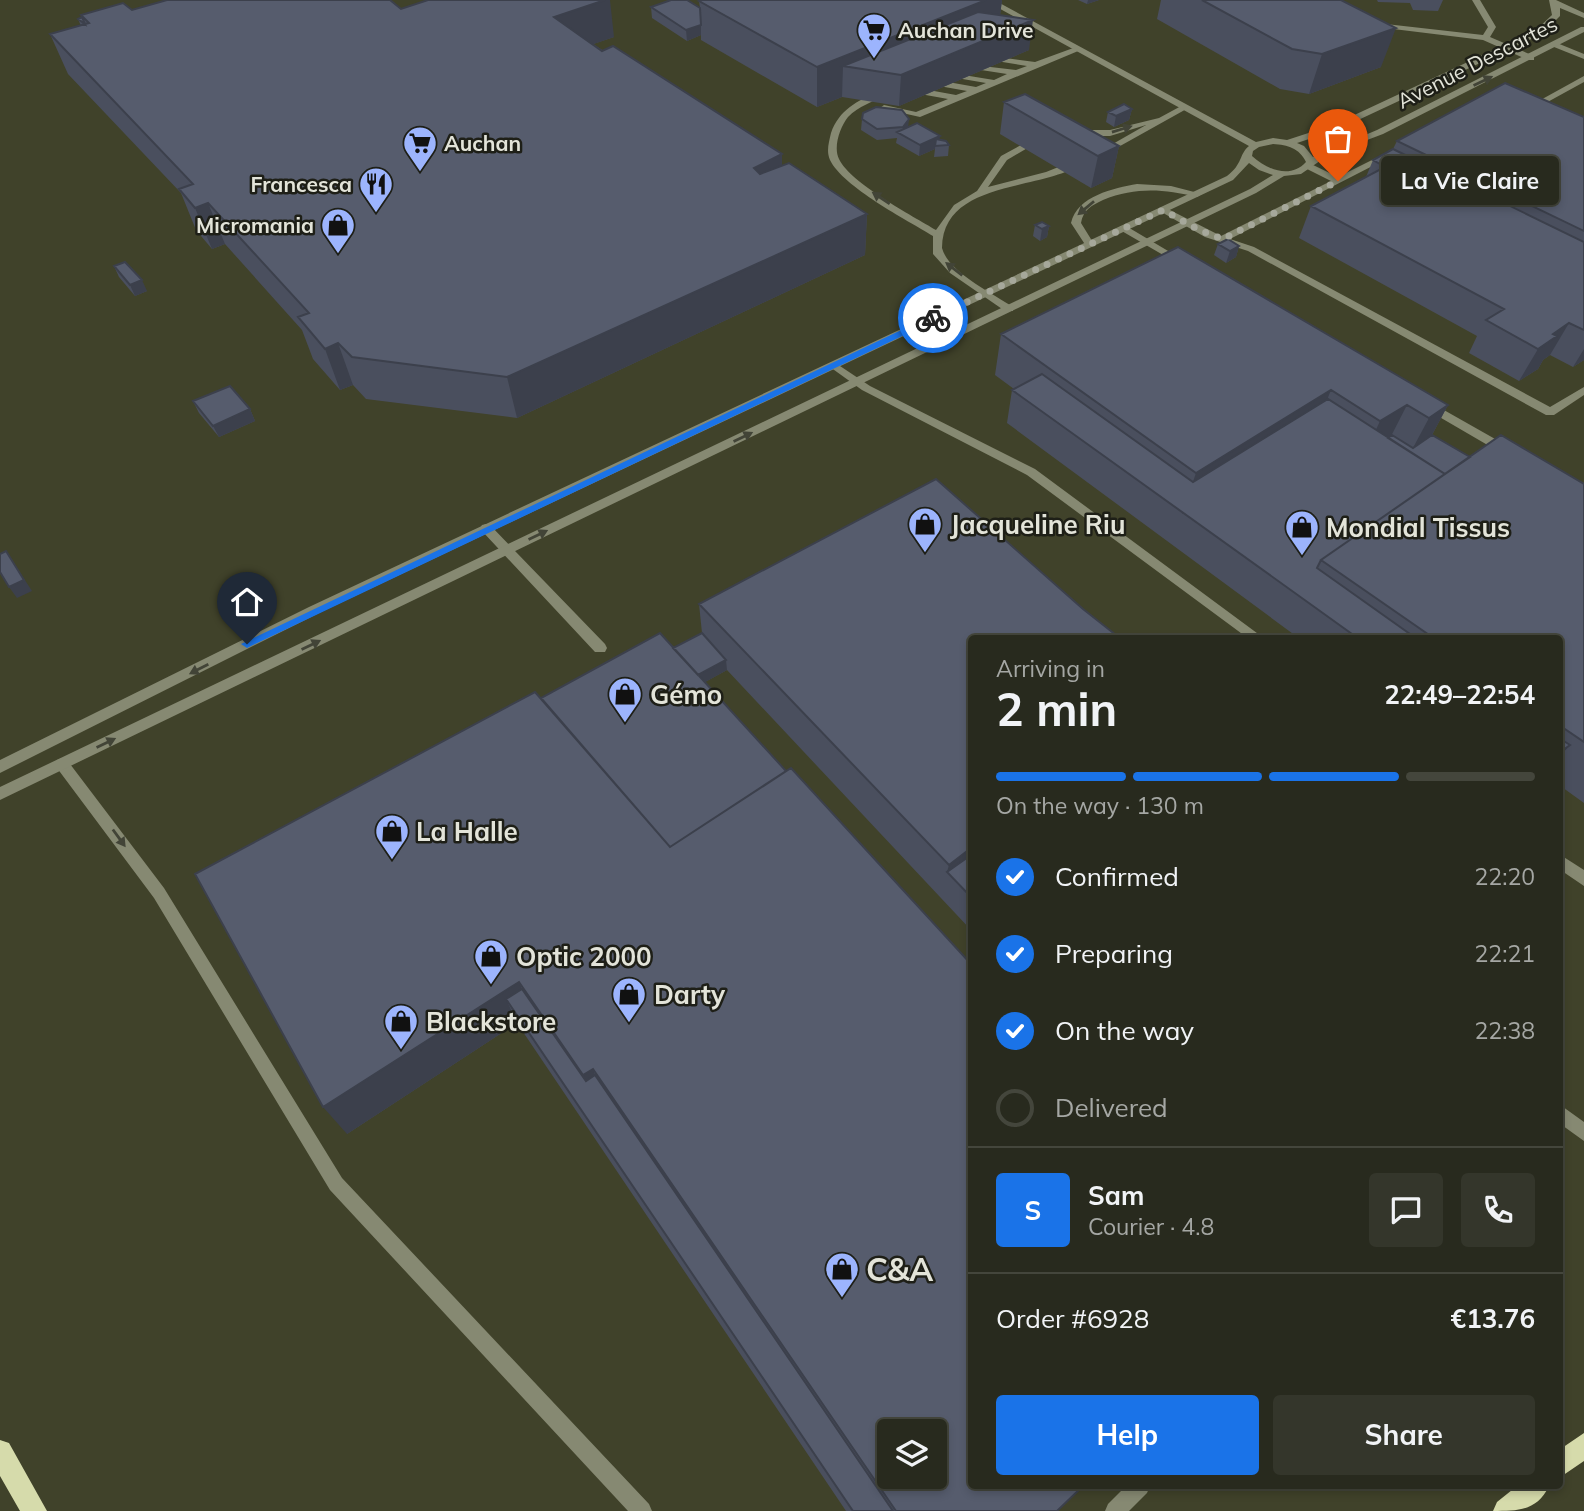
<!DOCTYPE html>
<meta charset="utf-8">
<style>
:root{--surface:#282a1e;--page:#34362b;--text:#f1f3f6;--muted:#a5a7a4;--line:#44463c;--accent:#1a73e8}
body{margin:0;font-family:Mulish,sans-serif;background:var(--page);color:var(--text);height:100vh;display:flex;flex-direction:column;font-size:26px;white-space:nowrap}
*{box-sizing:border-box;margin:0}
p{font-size:23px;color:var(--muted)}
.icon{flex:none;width:38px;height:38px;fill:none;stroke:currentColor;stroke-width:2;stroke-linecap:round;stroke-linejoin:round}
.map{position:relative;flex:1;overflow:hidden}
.panel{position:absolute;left:968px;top:635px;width:595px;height:854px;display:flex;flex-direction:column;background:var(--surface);border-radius:7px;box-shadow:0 4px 10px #0003,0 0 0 2px var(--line)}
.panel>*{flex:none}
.fabs{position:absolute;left:877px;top:1419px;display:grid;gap:14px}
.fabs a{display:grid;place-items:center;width:70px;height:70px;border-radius:7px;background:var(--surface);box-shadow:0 4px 10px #0003,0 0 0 2px var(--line);font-size:35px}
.pin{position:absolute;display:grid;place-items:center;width:60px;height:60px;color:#fff;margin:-72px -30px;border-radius:50% 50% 50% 0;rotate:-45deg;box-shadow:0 0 7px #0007}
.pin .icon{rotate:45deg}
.courier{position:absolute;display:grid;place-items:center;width:70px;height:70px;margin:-35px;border:5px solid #1a73e8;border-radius:50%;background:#fff;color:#222;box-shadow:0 2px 9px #0007}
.bubble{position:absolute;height:49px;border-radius:7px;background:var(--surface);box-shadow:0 4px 10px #0003,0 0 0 2px var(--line);font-size:23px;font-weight:700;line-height:49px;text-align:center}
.head em{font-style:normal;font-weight:700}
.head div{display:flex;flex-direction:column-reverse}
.head{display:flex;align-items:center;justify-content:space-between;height:119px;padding:0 28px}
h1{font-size:46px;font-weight:700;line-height:52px}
.bar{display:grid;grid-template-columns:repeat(4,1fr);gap:10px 7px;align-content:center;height:84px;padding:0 28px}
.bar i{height:9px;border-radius:5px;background:var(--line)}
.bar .selected{background:var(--accent)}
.bar p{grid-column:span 4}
.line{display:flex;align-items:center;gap:18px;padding:0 28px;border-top:2px solid var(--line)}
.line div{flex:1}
.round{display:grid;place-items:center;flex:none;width:74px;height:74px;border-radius:7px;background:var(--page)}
ol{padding:0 28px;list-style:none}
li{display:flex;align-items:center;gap:21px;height:77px}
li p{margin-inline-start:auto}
li .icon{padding:7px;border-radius:50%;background:var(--accent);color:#fff;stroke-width:4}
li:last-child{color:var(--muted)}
li i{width:38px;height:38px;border:4px solid var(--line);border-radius:50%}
.action{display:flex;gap:14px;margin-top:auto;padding:14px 28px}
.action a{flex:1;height:80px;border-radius:7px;background:var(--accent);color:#fff;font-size:28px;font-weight:700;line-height:80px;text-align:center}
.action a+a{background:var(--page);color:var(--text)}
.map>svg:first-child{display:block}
.built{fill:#40422a;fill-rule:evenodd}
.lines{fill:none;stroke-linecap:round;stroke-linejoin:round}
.lane{fill:#868972;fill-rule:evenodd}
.street{fill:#868972;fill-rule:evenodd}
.primary{fill:#d6dbab;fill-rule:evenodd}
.wall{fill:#4a4f5e}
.shaded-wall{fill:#3c404c}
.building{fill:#565c6d;stroke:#3c404c;stroke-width:2;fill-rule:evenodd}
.oneway{fill:#424437}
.route{fill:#1a73e8}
.done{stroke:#a6a89b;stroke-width:7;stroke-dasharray:0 12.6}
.labels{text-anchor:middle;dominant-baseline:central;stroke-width:5;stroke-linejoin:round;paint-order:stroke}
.far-poi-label{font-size:21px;font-weight:bold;fill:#e3e4d9;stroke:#1e1f17;text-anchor:start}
.far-street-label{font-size:21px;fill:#e3e4d9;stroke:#1e1f17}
.poi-label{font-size:26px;font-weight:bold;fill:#e3e4d9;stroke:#1e1f17;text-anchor:start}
.near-poi-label{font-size:32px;font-weight:bold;fill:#e3e4d9;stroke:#1e1f17;text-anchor:start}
</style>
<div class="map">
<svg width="1584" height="1511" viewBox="0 0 1584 1511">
<rect width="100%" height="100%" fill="#363828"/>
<!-- built -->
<path class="built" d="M0 0H1584V1511H0ZM971 639H1559V1486H971ZM889 1432H934V1477H889Z"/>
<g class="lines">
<!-- lane -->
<path class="lane" d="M1472 0H1480L1496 27 1490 37 1534 56V60H1528L1483 40 1377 27 1373 25 1377 23 1483 35 1488 27Z
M1557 43 1584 54V59L1554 47V43Z
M1076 47 1083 49 920 117 880 108 884 105 916 112 948 99 909 92V88L912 87 956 95 967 91 928 84 927 82 931 79 976 87 986 83 945 76V72L994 80 1007 74 968 68H965V64L1016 70 1027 66 984 59V55L1035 62Z
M1584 76V82L1533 110 1526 108Z
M878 92 885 94C874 102 858 106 848 117 840 127 833 147 839 159 850 183 913 216 936 230L954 205 977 191 1001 156 1034 138 1041 140 1007 160 988 187 1046 172 1076 160 1084 162C1045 192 943 178 942 248 948 272 992 293 1013 307V311H1005L950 273 933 254V236C907 220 843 187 830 160 826 151 829 142 831 133 839 110 857 101 878 92Z
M1183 105 1190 107 1104 155 1097 153 1146 125 1110 136H1077L1073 133 1077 130H1110L1159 118Z
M1384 154 1392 156 1230 239 1254 247 1550 407 1584 387V395L1554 415H1546L1248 251 1205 237 1158 210 1166 208 1221 236 1331 181 1305 168V164H1311L1338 177Z
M1137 184 1171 186 1202 194 1197 197C1163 189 1136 187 1103 200 1092 205 1083 210 1081 223L1094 244 1086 246 1071 223C1077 196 1114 188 1137 184Z
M1120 226H1126L1185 261 1177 263 1120 230Z
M834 362 870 386 1035 469 1265 639H1249L1027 475 862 390 830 367V363Z
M1428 401 1511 448 1513 451 1511 454H1503L1424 408 1422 405Z
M486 524 490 525 605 644 607 648 605 652H595L482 531 480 528 482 525Z
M62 758 67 760 164 888 342 1178 649 1504 652 1511H628L330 1190 154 898 57 768 55 764 57 760Z
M1559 854 1584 870V886L1559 869Z
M1559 1104 1584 1122V1141L1559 1123Z
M1126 1486H1150L1147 1493 1129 1511H1105L1108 1504Z"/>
<!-- street -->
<path class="street" d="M984 0H994L1256 142 1273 138 1287 140 1333 125 1536 30 1552 15 1549 0H1556L1584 13V18L1560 8V16L1542 34 1339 129 1297 143 1304 146 1313 157 1377 130 1581 27H1584V32L1383 134 1330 154 1301 174 1284 176 1256 193 0 800V787L1250 189 1273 175 1259 170 1249 163 1233 180 319 613 0 773V760L309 607 1227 176C1243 164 1239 154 1249 146ZM1273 144C1288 145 1299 148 1306 162 1291 179 1267 170 1252 156L1253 151 1259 147Z"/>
<!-- primary -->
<path class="primary" d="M1584 1433V1461L1559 1478V1450Z
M0 1440 9 1443 47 1511H20L0 1476Z
M1517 1486H1549C1537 1511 1518 1511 1493 1511L1497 1502Z"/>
</g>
<!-- wall -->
<path class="wall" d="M1002 0 1000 15 1029 50 899 106 842 97 817 107 701 40V35L687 41 652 18 651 7 700 8 699 1Z
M1078 0H1099L1087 4Z
M1161 0H1341L1381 67 1309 94 1280 89 1157 19Z
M1377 0H1443L1438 11 1413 10 1410 3 1378 2Z
M401 9 614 37 593 44 782 166 867 214 865 255 517 418 366 399 353 385 340 390 313 359 302 330 225 244 212 249 196 230 181 193 68 74 50 34 81 26 78 19 82 17 81 15 132 10Z
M1004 102 1119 146 1112 178 1091 188 1000 134Z
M1132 109 1129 120 1114 127 1106 122 1108 112Z
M1584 117V360L1573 367 1550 355 1543 360 1538 369 1519 381 1469 353 1477 336 1299 238 1311 206 1366 177 1373 160 1393 149 1397 141Z
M862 119 908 127 939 140 949 145 948 156 934 157 935 149 919 156 896 143 897 138 877 140 861 130Z
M1035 225 1049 226 1047 237 1040 241 1033 236Z
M1218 244 1239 246 1236 257 1226 263 1214 255Z
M114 266 147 291 135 296 119 277Z
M1001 334 1448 405 1432 435 1470 457 1584 484V803L1559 785V639H1300L1007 423 1012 390 1014 389 995 375Z
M193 401 250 409 255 421 219 437 199 413Z
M699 604 971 639V930L727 670 705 682 1057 1511H846L517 1023 347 1134 541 698 673 648 702 633Z"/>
<!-- shaded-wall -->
<path class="shaded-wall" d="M605 0H610L614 37 559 56 554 17Z
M986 0H1002L998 32 843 66 842 97 817 107V67Z
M1088 0H1099L1087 4Z
M1033 20 1029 50 899 106 901 75Z
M701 25V35L687 41 686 30Z
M1396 28 1381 67 1309 94 1322 54Z
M1132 109 1129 120 1114 127 1116 116Z
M909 119 908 129 902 135 903 127Z
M940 136 939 146 936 139 935 149 919 156 920 145Z
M1119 146 1112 178 1091 188 1098 156Z
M782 154V195L754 168Z
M208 203 225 244 212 249 195 208Z
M867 214 865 255 517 418 507 377Z
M1049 226 1047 237 1040 241 1042 229Z
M1239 246 1236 257 1226 263 1230 251Z
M142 280 147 291 135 296 130 285Z
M1569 323 1550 355 1543 360 1538 369 1519 381 1538 349 1553 334Z
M338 343 353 385 340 390 325 349Z
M1584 349V360L1573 367Z
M1331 390 1314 432 1182 514 1196 473Z
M1407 405 1386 446 1361 462 1380 421Z
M1448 405 1426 446 1407 459 1429 418Z
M250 409 255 421 219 437 213 426Z
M6 551 32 591 17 598 9 587Z
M726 660 727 670 689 691 687 680Z
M1570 745 1559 757V753Z
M971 848V877L947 872 949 865Z
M519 982 532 1013 506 999 517 1023 347 1134 323 1107Z
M593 1069 603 1097 594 1103 583 1075Z"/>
<!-- building -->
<path class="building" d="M167 0H390L401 9 428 0H605L554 17 602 51 613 46 782 154 754 168 760 174 789 163 867 214 507 377 352 357 338 343 325 349 298 317 309 313 208 203 195 208 179 189 193 184 50 34 89 23 81 15 123 3 132 10Z
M671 0H687L700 8 701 25 686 30 651 7Z
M702 0H986L817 67 699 1Z
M1202 0H1341L1396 28 1322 54 1292 49Z
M978 12 1033 20 901 75 843 66Z
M82 17 85 24 78 19Z
M1505 83 1584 117V231L1397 141Z
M1025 94 1119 146 1098 156 1004 102Z
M1124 104 1132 109 1116 116 1108 112Z
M876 107 902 110 909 119 903 127 877 129 862 119 863 113Z
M917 123 940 136 920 145 897 132Z
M936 139 946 141 949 145 935 146Z
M1393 149 1584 242V330L1569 323 1553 334 1557 336 1538 349 1486 320 1504 309 1311 206 1385 167 1373 160Z
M1042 222 1049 226 1042 229 1035 225Z
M1228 239 1239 246 1230 251 1218 244Z
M1178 247 1448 405 1429 418 1407 405 1380 421 1331 390 1196 473 1001 334Z
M125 262 142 280 130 285 114 266Z
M1042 374 1193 482 1328 399 1445 474 1321 560 1317 568 1417 639H1359L1012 390Z
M230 386 250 409 213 426 193 401Z
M1392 435 1413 448 1432 435 1470 457 1445 474 1388 438Z
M1501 435 1584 484V742L1559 725V639H1435L1321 560Z
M936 479 1083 609 1121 639H971V848L949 865 699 604Z
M6 551 24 580 9 587 0 572V554Z
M660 633 786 771 670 847 541 698Z
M702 633 726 660 698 675 673 648Z
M535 692 670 847 791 768 971 964V1486H1083L1057 1511H896L593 1069 583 1075 519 982 323 1107 195 874ZM889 1432H934V1477H889Z
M1559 738 1570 745 1559 753Z
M971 855V897L947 872Z
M522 989 586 1081 595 1075 893 1511H853L506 999Z"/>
<!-- one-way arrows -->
<defs><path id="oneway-solid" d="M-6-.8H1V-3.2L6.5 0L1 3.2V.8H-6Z" transform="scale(1.75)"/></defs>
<g class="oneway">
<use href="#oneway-solid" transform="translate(1483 81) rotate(-26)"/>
<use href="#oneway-solid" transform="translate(1122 129) rotate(-17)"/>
<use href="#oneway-solid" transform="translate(881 198) rotate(-146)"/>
<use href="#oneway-solid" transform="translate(1086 208) rotate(140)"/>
<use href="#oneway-solid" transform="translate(954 269) rotate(-142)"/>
<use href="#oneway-solid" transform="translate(743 437) rotate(-26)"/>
<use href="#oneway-solid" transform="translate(538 535) rotate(-26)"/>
<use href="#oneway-solid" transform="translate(311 645) rotate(-26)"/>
<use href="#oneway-solid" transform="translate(199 669) rotate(153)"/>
<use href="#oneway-solid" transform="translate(106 743) rotate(-26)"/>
<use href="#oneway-solid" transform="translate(119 838) rotate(54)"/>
</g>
<!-- route -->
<path class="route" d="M933 315 936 320 251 646 247 648 241 644Z"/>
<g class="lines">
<!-- done -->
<path class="done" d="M933 318 1163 210 1199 230 1223 239 1338 181"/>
</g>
<!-- icons -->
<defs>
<g id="supermarket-pin" transform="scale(1.75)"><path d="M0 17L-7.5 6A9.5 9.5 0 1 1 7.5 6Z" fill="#9cb4fd" stroke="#1e1f17"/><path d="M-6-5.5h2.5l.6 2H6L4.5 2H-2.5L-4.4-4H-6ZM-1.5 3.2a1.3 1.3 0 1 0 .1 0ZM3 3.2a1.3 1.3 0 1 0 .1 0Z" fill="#111"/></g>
<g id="restaurant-pin" transform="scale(1.75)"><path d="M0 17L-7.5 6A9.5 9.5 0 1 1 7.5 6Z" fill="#9cb4fd" stroke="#1e1f17"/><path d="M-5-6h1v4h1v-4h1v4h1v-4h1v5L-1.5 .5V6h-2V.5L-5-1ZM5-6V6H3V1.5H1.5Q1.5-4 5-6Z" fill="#111"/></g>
<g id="shop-pin" transform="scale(1.75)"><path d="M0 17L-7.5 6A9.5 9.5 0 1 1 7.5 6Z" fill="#9cb4fd" stroke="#1e1f17"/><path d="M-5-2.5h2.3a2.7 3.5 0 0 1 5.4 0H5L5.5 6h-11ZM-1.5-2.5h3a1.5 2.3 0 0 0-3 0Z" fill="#111"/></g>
</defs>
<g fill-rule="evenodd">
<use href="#supermarket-pin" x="874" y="30"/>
<use href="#supermarket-pin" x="420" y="143"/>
<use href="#restaurant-pin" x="376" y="184"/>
<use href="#shop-pin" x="338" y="225"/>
<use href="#shop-pin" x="925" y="524"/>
<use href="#shop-pin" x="1302" y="527"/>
<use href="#shop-pin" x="625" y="694"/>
<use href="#shop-pin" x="392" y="831"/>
<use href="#shop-pin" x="491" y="956"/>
<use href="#shop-pin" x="629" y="994"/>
<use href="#shop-pin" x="401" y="1021"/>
<use href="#shop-pin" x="842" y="1269"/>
</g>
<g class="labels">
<!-- far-poi labels -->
<g class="far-poi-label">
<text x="898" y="30">Auchan Drive</text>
<text x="444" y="143">Auchan</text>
<text x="352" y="184" text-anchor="end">Francesca</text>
<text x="314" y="225" text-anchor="end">Micromania</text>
</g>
<!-- far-street labels -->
<g class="far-street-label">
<text transform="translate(1477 62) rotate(-27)">Avenue Descartes</text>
</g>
<!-- poi labels -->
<g class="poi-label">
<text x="950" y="524">Jacqueline Riu</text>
<text x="1326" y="527">Mondial Tissus</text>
<text x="650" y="694">Gémo</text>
<text x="416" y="831">La Halle</text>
<text x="516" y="956">Optic 2000</text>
<text x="654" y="994">Darty</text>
<text x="426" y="1021">Blackstore</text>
</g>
<!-- near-poi labels -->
<g class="near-poi-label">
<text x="866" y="1269">C&amp;A</text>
</g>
</g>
</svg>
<div class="fabs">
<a><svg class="icon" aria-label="layers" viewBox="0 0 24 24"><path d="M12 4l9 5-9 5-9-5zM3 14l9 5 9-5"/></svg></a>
</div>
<div class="pin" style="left:1338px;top:181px;background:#ea580c"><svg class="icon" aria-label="bag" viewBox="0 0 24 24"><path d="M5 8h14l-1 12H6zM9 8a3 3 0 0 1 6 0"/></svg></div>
<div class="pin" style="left:247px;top:644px;background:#1f2937"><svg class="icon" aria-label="home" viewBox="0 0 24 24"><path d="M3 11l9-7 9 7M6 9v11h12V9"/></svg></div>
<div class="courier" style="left:933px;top:318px"><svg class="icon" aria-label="bike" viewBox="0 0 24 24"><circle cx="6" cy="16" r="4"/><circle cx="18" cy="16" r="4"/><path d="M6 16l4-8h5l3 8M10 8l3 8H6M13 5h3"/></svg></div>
<div class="bubble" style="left:1381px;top:156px;width:178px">La Vie Claire</div>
<section class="panel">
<div class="head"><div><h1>2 min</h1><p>Arriving in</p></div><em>22:49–22:54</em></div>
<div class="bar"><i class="selected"></i><i class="selected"></i><i class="selected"></i><i></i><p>On the way · 130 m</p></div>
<ol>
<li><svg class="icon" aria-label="check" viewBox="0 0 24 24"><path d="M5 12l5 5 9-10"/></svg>Confirmed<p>22:20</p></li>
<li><svg class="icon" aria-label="check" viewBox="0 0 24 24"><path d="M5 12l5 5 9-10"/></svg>Preparing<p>22:21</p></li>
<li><svg class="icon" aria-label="check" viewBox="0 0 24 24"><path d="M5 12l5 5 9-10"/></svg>On the way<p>22:38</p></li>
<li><i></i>Delivered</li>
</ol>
<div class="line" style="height:126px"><b class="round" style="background:var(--accent);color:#fff">S</b><div><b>Sam</b><p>Courier · 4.8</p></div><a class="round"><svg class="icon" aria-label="chat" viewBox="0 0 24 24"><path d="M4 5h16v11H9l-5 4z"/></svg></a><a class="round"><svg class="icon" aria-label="phone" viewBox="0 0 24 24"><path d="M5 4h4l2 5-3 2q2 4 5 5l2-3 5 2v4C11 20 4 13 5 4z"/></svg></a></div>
<div class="line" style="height:91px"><div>Order #6928</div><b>€13.76</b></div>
<div class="action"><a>Help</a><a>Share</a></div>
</section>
</div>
